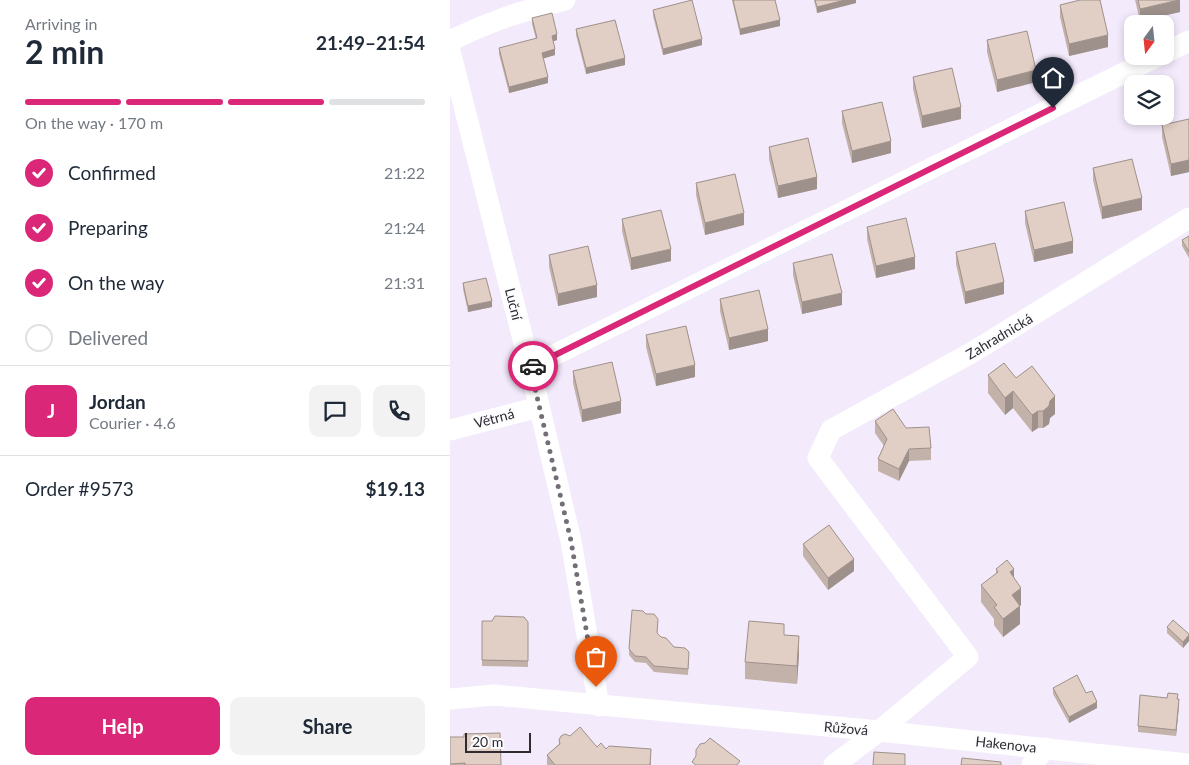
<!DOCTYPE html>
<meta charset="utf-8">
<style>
:root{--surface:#fff;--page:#f2f2f3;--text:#1f2937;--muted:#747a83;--line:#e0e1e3;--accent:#db2777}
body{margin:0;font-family:Lato,sans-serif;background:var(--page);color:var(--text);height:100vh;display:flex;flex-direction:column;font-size:19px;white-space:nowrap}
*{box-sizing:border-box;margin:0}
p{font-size:16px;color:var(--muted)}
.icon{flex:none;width:28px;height:28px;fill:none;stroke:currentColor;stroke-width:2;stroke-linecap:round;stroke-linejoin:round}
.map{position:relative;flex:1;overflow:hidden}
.drawer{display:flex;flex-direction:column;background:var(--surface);width:450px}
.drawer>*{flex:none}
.needle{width:32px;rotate:195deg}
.tools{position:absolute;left:674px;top:15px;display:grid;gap:10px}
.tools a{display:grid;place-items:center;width:50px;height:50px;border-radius:10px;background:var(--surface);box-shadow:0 2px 8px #0003;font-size:25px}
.scale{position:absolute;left:15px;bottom:12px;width:66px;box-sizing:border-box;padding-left:5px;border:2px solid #2e2b31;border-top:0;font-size:14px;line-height:18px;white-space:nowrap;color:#2e2b31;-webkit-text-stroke:4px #fcfbfe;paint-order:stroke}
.pin{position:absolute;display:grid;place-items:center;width:42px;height:42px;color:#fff;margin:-51px -21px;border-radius:50% 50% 50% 0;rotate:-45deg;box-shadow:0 0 5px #0007}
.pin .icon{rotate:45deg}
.courier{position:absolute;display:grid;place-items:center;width:50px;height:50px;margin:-25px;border:4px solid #db2777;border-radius:50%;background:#fff;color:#222;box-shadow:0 1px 6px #0007}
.head em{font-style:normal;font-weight:700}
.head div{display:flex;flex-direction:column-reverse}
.head{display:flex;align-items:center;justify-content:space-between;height:85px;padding:0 25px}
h1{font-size:32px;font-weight:700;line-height:38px}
.bar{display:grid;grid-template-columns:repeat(4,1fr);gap:8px 5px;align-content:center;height:60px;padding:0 25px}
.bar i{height:6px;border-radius:4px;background:var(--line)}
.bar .active{background:var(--accent)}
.bar p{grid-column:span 4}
.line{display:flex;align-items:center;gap:12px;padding:0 25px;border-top:1px solid var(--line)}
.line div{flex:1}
.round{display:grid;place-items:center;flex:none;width:52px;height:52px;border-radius:10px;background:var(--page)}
ol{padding:0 25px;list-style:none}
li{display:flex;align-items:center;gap:15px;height:55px}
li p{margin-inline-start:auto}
li .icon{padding:5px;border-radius:50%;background:var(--accent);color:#fff;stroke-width:4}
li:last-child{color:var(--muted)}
li i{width:28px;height:28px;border:2px solid var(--line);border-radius:50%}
.action{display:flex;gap:10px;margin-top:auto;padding:10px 25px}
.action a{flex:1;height:58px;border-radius:10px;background:var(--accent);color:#fff;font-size:20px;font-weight:700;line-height:58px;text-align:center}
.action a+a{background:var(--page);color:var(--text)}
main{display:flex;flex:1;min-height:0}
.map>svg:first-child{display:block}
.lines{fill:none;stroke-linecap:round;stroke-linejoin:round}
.street{stroke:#fff;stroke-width:21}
.wall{fill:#c2b2aa}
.shaded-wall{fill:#9e918b}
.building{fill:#e1cfc6;stroke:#9e918b}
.done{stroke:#736e78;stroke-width:5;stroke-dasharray:0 9}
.route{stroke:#db2777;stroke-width:6}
.labels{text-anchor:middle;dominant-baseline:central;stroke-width:4;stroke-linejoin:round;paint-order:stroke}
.street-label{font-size:14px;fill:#2e2b31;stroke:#fcfbfe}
</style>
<main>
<section class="drawer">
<div class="head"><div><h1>2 min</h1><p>Arriving in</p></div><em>21:49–21:54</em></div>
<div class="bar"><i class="active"></i><i class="active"></i><i class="active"></i><i></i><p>On the way · 170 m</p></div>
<ol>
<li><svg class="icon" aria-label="check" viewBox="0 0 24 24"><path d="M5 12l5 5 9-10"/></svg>Confirmed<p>21:22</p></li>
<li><svg class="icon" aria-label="check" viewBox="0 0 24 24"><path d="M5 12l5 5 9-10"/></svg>Preparing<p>21:24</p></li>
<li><svg class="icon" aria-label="check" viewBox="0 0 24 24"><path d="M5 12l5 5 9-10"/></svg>On the way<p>21:31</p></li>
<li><i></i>Delivered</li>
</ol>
<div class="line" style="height:90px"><b class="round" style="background:var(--accent);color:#fff">J</b><div><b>Jordan</b><p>Courier · 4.6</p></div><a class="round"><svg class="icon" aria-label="chat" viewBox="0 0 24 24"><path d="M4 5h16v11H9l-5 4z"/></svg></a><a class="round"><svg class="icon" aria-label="phone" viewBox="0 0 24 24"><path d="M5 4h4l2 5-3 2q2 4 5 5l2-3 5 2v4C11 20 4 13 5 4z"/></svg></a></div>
<div class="line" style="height:65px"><div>Order #9573</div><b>$19.13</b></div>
<div class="action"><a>Help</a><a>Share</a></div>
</section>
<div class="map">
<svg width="739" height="765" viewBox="0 0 739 765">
<rect width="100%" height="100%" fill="#f3eafb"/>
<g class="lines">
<!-- street -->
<path class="street" d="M0 41C40 21 72 11 115 0
M0 51 80 367 121 541 149 706
M715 53 739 41
M80 367 708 56
M0 430 89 407
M0 699 44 695 429 731 739 764
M384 765 429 731 518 657 368 458 381 430 523 352 739 218
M582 765 595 748"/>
</g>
<!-- wall -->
<path class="wall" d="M282 0H325L330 26 290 35Z
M364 0H406V3L367 13Z
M685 0H729L730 12 690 21Z
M610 5 658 47 619 56 610 17Z
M203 10 252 45 213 55 203 16Z
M82 18 107 40 103 41 105 55 93 58 98 83 59 93 49 54V48L86 39 82 24Z
M126 29 175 65 136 74 126 35Z
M537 40 586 82 547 92 537 52Z
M463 77 511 119 472 128 463 89Z
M392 111 441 153 402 163 392 123Z
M739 119V172L721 176 712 137V125Z
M319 147 367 189 328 198 319 159Z
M643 168 692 210 652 219 643 180Z
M246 183 294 225 255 235 246 195Z
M575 211 623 253 584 262 575 223Z
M172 219 221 261 181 270 172 231Z
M417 227 465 269 426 278 417 239Z
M739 236V258L732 246V240Z
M506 252 554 294 515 304 506 264Z
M99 255 147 297 108 306 99 267Z
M343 263 392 305 352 314 343 275Z
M13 283 42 307 18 312 13 289Z
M270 299 318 341 279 350 270 311Z
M196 335 245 377 206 386 196 347Z
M123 371 171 413 132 422 123 383Z
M538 375 566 378 605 414 600 418 599 424 593 428H588L582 432 563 408 555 415 538 393Z
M425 421 456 428 481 448V460L459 461 449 481 428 471V459L434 446 425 433Z
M353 544 404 571 378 590 353 556Z
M546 569 564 577 571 605 570 606V624L553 637 544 625V619L531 602V585L546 574Z
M32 621 78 622V667L32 666Z
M208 625 207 633 211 637 239 658 238 675 204 672 196 663 185 662 179 655V649Z
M717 627 739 634V641L733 648 717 633Z
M334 635 349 654 347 684 295 679V662Z
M603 688 636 693 647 708 619 723 603 694Z
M728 699 729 705 726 736 688 732V726Z
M0 737 51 765H0Z
M109 740 156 749H201V765H97V755L109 744Z"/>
<!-- shaded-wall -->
<path class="shaded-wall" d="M395 0H406V3L367 13V7Z
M730 0V12L690 21V9Z
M330 20V26L290 35V29Z
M107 34V40L102 42V36Z
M658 35V47L619 56V44Z
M252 39V45L213 55V49Z
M105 49V55L92 59V53Z
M175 58V65L136 74V68Z
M586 70V82L547 92V80Z
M98 77V83L59 93V87Z
M511 107V119L472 128V116Z
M441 141V153L402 163V151Z
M739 160V172L721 176V164Z
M367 177V189L328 198V186Z
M692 198V210L652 219V207Z
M294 213V225L255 235V223Z
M623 241V253L584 262V250Z
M221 249V261L181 270V258Z
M465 257V269L426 278V266Z
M554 282V294L515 304V292Z
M147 285V297L108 306V294Z
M392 293V305L352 314V302Z
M42 301V307L18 312V306Z
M318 329V341L279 350V338Z
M245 365V377L206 386V374Z
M563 391V408L555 415V398Z
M605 396V414L600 418 599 424 593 428V411L600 401Z
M171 401V413L132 422V410Z
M588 411V428L582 432V415Z
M459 449V461L449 481V469Z
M404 559V571L378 590V578Z
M564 569V586L560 572Z
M571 588V605L562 612V595Z
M570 606V624L553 637V619Z
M739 635V641L733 648V642Z
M349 636V654L347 684V666Z
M729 699V705L726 736V730Z
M647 702V708L619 723V717Z"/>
<!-- building -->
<path class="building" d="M242 0 252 39 213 49 203 10Z
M283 0H325L330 20 290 29Z
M365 0H395L367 7Z
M630 0H650L658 35 619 44 610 5Z
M688 0H729L690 9Z
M102 13 107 34 102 36 105 49 92 53 98 77 59 87 49 48 87 38 82 18Z
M165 20 175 58 136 68 126 29Z
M577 31 586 70 547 80 537 40Z
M502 68 511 107 472 116 463 77Z
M432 102 441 141 402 151 392 111Z
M739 119V160L721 164 712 125Z
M358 138 367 177 328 186 319 147Z
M682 159 692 198 652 207 643 168Z
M285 174 294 213 255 223 246 183Z
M614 202 623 241 584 250 575 211Z
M211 210 221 249 181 258 172 219Z
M456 218 465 257 426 266 417 227Z
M739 236V252L732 240Z
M545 243 554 282 515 292 506 252Z
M138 246 147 285 108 294 99 255Z
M382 254 392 293 352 302 343 263Z
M36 278 42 301 18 306 13 283Z
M309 290 318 329 279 338 270 299Z
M236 326 245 365 206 374 196 335Z
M162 362 171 401 132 410 123 371Z
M554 363 566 378 582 366 605 396 600 401 599 406 593 411H588L582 415 563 391 555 398 538 375Z
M443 409 456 428 479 427 481 448 459 449 449 469 428 459 437 439 425 421Z
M379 525 404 559 378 578 353 544Z
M557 560 564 569 560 572 571 588 562 595 570 606 553 619 544 607 547 605 531 585 548 572 546 569Z
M182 610 193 611 196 614H204L208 619 207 633 211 637 216 638 224 647 235 648 239 652 238 669 204 666 196 657 185 656 179 649Z
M45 616 74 617 78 622V661L32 660V621H42Z
M723 620 739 634V635L733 642 717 627Z
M299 621 334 624V635L349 636 347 666 295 662Z
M627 675 636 693 642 691 647 702 619 717 603 688Z
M718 693 728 694 727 699H729L726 730 688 726 690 695 717 698Z
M130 727 147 747 151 743 156 749 159 746 201 749 200 765H105L97 755 110 744 109 740 111 736 115 734 120 736Z
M50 733 51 765H15V763L0 764V737H14V734Z
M260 738 290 761 287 765H246L242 762 246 756V750L250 744 255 743Z
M424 752 455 754V765H423Z
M512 758 551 762V765H511Z"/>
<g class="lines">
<!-- done -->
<path class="done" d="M83 366 80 367 121 541 146 687"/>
<!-- route -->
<path class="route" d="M83 366 603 108"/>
</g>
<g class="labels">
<!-- street labels -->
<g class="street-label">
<text transform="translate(64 304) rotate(76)">Luční</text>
<text transform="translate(549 336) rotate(-31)">Zahradnická</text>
<text transform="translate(44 418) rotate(-15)">Větrná</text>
<text transform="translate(396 728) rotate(5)">Růžová</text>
<text transform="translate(556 744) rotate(6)">Hakenova</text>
</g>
</g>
</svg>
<div class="tools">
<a><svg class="needle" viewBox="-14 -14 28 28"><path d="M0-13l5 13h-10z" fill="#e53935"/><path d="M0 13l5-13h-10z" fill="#747a83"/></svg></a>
<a><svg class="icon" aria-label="layers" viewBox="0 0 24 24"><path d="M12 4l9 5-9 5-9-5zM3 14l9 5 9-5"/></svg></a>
</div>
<div class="scale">20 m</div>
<div class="pin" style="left:146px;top:687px;background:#ea580c"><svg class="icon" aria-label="bag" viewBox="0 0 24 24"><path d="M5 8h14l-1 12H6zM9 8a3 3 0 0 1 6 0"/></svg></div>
<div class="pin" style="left:603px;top:108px;background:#1f2937"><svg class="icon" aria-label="home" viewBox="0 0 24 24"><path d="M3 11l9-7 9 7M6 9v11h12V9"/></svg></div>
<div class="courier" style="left:83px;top:366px"><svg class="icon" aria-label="car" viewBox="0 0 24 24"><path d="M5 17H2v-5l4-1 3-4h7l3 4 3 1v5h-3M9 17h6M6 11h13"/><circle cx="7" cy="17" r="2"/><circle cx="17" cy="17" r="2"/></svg></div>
</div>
</main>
